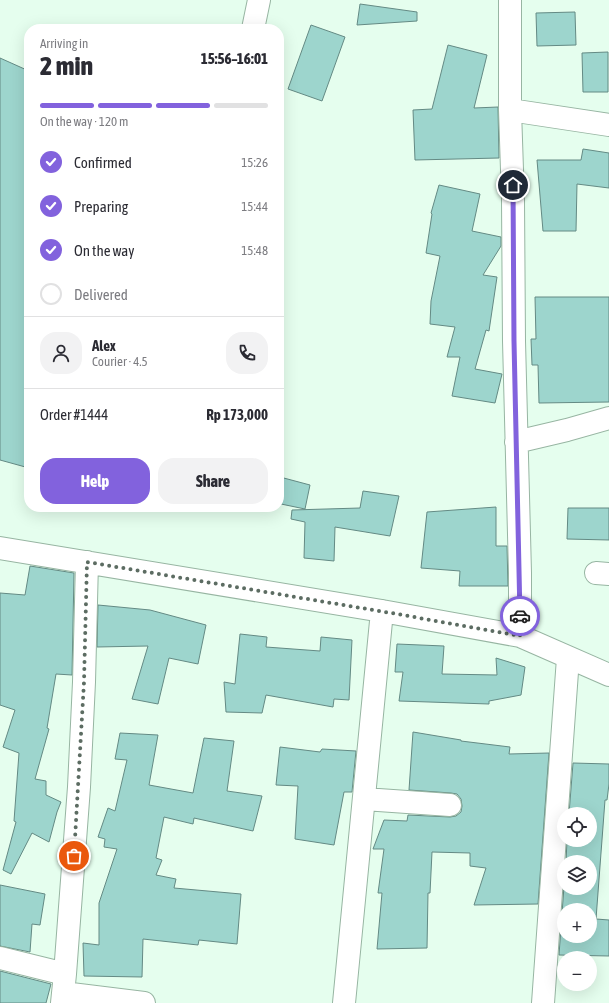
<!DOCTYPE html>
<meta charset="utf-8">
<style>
:root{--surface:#fff;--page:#f2f2f3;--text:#2b2b33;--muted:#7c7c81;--line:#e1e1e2;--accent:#8262dd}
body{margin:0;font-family:"Asap Condensed",sans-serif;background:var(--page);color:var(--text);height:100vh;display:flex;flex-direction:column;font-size:15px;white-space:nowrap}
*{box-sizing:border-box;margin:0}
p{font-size:13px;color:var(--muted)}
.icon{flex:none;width:22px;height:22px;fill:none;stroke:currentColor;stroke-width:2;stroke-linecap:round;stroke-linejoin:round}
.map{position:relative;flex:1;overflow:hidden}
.sheet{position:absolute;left:24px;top:24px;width:260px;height:488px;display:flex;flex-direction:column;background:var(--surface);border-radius:16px;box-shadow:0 4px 16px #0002}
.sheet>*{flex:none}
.fabs{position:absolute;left:557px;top:807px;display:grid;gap:8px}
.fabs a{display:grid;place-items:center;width:40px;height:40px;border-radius:50%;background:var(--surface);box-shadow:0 4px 16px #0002;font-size:20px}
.pin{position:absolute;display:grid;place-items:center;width:34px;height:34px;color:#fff;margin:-17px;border:2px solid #fff;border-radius:50%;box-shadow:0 1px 4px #0007}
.courier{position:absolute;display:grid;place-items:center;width:40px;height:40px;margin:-20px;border:3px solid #8262dd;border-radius:50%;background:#fff;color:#222;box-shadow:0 1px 5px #0007}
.headline em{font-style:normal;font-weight:800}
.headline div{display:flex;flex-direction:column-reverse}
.headline{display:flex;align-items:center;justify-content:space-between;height:68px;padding:0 16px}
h1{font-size:26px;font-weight:800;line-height:30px}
.bar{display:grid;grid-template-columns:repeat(4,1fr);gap:6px 4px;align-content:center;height:48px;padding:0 16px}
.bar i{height:5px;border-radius:3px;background:var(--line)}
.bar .selected{background:var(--accent)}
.bar p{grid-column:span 4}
.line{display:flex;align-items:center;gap:10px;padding:0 16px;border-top:1px solid var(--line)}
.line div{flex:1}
.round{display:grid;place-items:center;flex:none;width:42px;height:42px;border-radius:16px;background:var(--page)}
ol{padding:0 16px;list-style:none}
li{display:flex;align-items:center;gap:12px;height:44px}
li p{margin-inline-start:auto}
li .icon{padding:4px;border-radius:50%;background:var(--accent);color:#fff;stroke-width:4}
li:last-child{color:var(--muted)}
li i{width:22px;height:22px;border:2px solid var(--line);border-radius:50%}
.action{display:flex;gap:8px;margin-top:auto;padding:8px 16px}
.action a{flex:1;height:46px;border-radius:16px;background:var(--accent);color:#fff;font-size:16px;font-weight:800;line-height:46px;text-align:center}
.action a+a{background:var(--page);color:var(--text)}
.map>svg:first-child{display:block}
.building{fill:#9dd5cd;stroke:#648a84;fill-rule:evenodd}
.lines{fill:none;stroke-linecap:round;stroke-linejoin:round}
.minor-casing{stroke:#97b5a2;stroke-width:24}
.minor{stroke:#fff;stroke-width:22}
.done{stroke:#5c6c62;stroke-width:4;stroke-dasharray:0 7.2}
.route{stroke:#8262dd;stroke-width:5}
</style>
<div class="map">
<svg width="609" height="1003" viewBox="0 0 609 1003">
<rect width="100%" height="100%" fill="#e5feee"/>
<!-- building -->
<path class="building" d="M360 4 417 12V21L357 25Z
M575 12 576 45 537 46 536 13Z
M311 25 345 37 322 101 288 89Z
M448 45 487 55 474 108 498 107 499 158 415 160 413 110 432 109Z
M608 52V92H583L582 53Z
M0 58 29 71V468L0 460Z
M583 149 609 153V188L577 184 576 231H543L537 160H581Z
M439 185 480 194 472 231 501 237V246L483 275 497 277 489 331 486 330 475 369 502 374 495 403 452 396 460 357H447L455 327 430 324 431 301 440 256 426 253 432 214 431 213Z
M535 297H609V402L539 403 538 365H532L531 339H536Z
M280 477 310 485 305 509 281 504Z
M363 491 399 496 390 536 335 527 334 561 304 558 305 522 291 519 292 510 360 508Z
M496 507V546H507L508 586H459L460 571 421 568 427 512Z
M568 508H609V540L567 539Z
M30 566 74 573 72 675 56 674 47 728 49 729 35 779 46 781V795L61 802 57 812 49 842 32 833 11 874 3 870 16 822 14 821 19 753 3 747 15 710 0 705V593L25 595Z
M98 605 150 610 206 625 198 664 169 658 158 704 132 699 148 646 97 647Z
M240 634 267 637 266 647 320 651 321 637 352 640 349 700 334 699 333 707 266 695 262 713 226 712 224 682 235 684Z
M397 644 444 646 442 674 497 675 496 658 525 667 521 695 489 701V704L399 701 403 672H395Z
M413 732 461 740V741L510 747 509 754 549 753 538 904 474 905 486 868 470 866V853L432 852 430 893H428L427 948 377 949 382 893H378L384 849H373L384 820 407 821 408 815 450 817 456 816 461 812 462 806 461 799 457 794 451 793 409 790Z
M120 733 158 735 149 785 193 793 204 738 234 741 227 791 262 796 253 831 194 818 193 824 164 817 156 858 162 860 156 875 176 879 174 888 241 894 237 944 199 940 198 945 143 939 142 977 84 976 83 943 99 945V903L117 849 104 847 105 839 98 837 108 808 115 811 127 760 115 759Z
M280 747 320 752 322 749 356 751 352 792H344L334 845 295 839 298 786 276 785Z
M573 763 609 764V784L607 800H605L596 919 609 920V956L559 955 564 886V888H590V862H566L567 840H590V814H569ZM564 910H590V936H564Z
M0 885 45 894 40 925 32 924 30 952 0 946Z
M0 971 51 984 46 1003H0Z"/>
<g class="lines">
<!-- minor casing -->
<g class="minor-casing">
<path id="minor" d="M510 0V110L513 200 514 341 520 573V636
M253 29 259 0
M510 110 609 125
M516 442 567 430 609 418
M0 548 382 611 520 636 609 675
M596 573 609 574
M364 799 450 805
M0 958 65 974
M63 993 144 1003
M62 1003 65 974 79 787 84 682 87 562
M344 1003 382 611
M543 1003 568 658"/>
</g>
<!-- minor -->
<use href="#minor" class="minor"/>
</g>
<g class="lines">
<!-- done -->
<path class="done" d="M74 856 84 682 87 562 397 614 520 636V616"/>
<!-- route -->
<path class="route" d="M513 185 514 341 520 616"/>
</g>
</svg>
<div class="fabs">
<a><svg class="icon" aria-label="locate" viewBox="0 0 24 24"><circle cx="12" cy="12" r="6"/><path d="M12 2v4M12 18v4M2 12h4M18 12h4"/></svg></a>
<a><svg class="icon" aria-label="layers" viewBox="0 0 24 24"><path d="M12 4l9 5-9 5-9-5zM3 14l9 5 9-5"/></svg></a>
<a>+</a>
<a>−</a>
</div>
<div class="pin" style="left:74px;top:856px;background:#ea580c"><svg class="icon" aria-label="bag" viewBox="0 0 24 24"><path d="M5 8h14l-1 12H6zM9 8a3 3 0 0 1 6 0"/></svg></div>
<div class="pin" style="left:513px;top:185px;background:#1f2937"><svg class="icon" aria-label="home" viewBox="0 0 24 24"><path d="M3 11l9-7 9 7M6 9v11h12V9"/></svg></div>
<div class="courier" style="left:520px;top:616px"><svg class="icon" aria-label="car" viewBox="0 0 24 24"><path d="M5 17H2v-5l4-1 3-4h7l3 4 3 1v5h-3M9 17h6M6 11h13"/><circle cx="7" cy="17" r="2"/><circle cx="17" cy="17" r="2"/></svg></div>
<section class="sheet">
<div class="headline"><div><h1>2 min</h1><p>Arriving in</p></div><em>15:56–16:01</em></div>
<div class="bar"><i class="selected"></i><i class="selected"></i><i class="selected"></i><i></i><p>On the way · 120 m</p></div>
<ol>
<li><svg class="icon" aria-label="check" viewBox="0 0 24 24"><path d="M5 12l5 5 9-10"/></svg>Confirmed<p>15:26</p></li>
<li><svg class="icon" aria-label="check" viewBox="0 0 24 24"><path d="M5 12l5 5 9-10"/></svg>Preparing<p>15:44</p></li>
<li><svg class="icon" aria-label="check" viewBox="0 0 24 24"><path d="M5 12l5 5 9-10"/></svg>On the way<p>15:48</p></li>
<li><i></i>Delivered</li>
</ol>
<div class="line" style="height:72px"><a class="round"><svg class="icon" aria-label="person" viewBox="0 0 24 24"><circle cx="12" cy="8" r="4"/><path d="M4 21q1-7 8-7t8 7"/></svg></a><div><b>Alex</b><p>Courier · 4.5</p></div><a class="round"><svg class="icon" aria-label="phone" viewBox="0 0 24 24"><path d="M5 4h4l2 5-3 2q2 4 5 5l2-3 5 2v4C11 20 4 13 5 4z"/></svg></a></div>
<div class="line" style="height:52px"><div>Order #1444</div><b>Rp 173,000</b></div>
<div class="action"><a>Help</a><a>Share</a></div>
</section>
</div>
